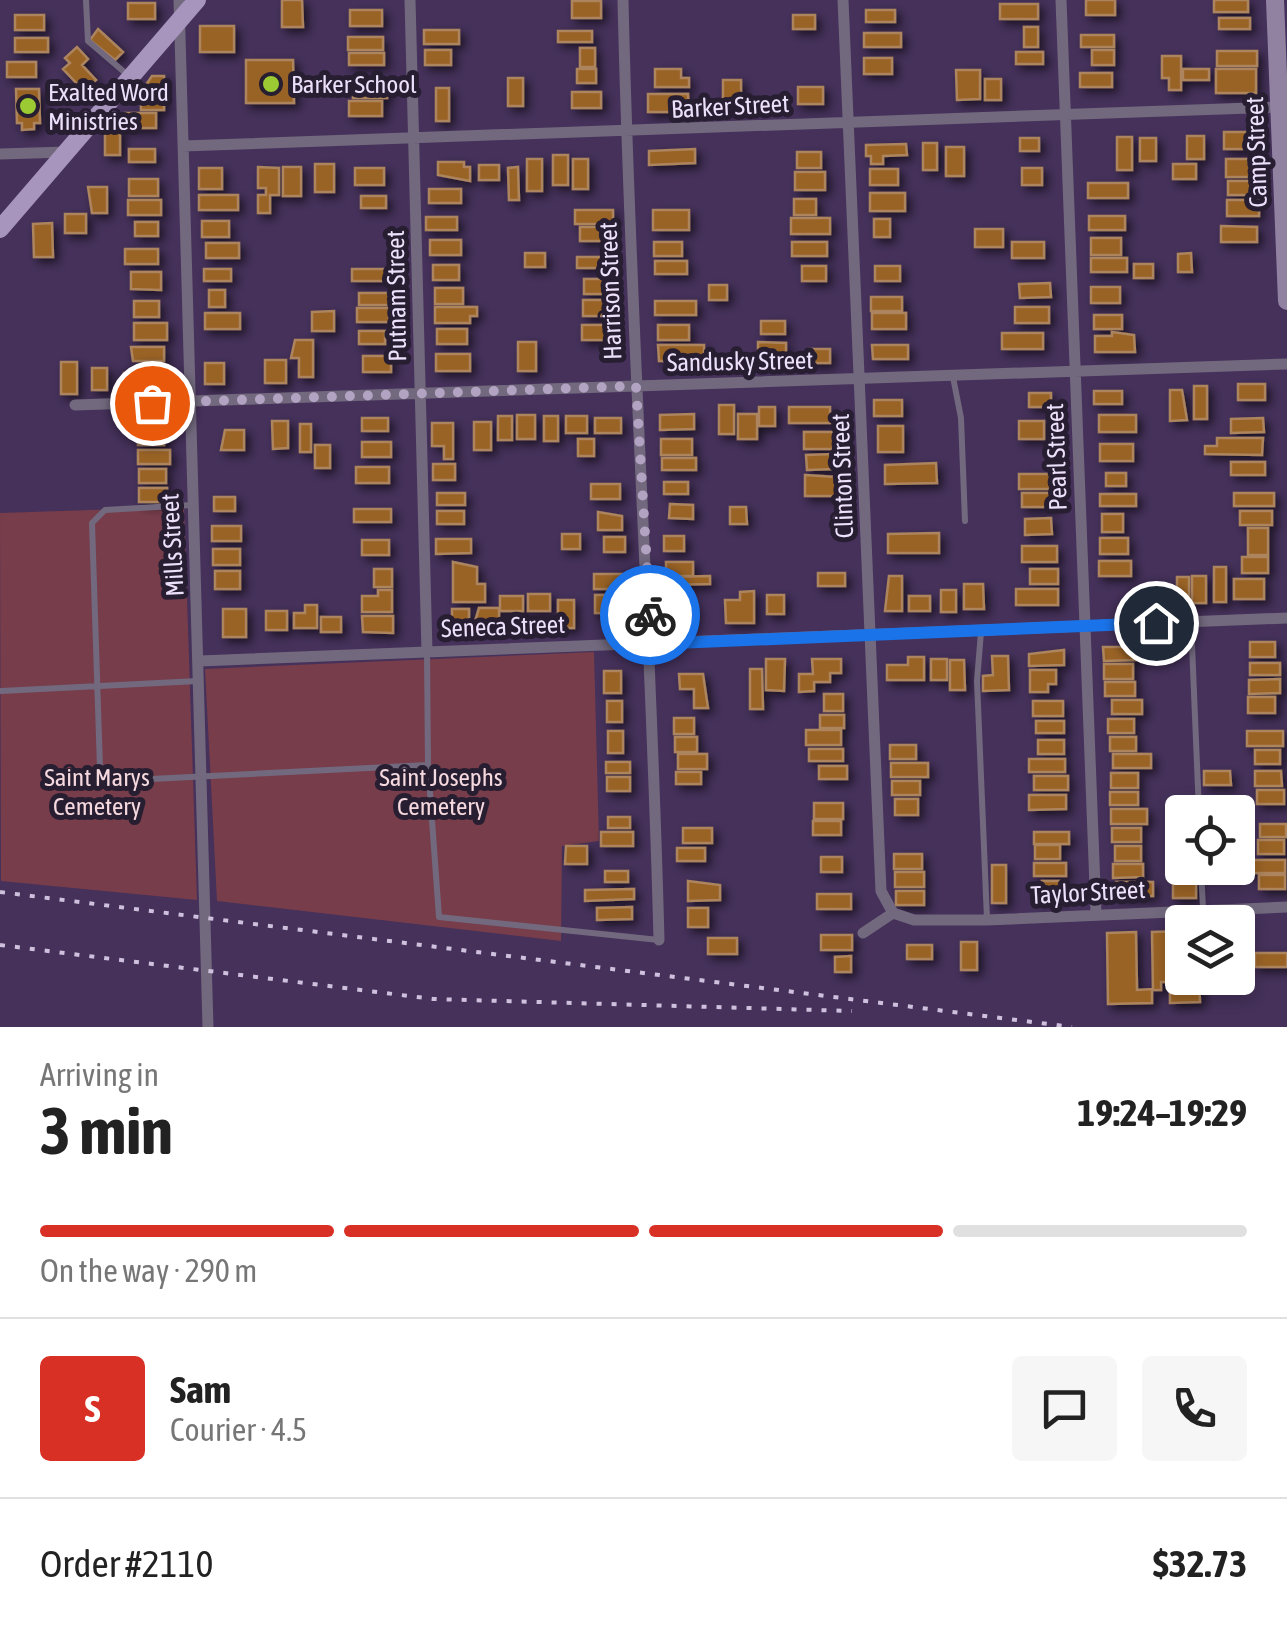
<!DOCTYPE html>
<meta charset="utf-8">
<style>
:root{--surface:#fff;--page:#f6f6f6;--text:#222;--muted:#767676;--line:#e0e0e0;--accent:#d93025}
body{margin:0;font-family:"Asap Condensed",sans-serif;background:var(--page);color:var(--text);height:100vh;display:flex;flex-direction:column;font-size:38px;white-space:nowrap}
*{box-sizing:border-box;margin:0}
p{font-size:32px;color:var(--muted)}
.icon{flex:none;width:55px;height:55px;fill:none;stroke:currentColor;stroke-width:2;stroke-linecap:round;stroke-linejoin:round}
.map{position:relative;height:1027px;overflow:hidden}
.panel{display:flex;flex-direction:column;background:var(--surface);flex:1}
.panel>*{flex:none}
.fabs{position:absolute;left:1165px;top:795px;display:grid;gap:20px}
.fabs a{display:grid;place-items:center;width:90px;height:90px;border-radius:10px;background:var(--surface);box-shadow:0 5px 15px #0003;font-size:50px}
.pin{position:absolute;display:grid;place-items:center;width:85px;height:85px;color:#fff;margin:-42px;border:5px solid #fff;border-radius:50%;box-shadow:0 2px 10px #0007}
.courier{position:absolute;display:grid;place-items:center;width:100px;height:100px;margin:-50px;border:8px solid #1a73e8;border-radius:50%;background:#fff;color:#222;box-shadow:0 2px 12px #0007}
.summary em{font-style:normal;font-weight:700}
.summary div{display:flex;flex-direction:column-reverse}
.summary{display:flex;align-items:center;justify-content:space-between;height:170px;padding:0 40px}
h1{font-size:65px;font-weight:700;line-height:75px}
.bar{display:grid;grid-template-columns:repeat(4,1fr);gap:15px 10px;align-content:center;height:120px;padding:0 40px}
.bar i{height:12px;border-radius:8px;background:var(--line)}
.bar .active{background:var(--accent)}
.bar p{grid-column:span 4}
.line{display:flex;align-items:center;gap:25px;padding:0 40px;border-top:2px solid var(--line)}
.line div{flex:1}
.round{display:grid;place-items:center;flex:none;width:105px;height:105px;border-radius:10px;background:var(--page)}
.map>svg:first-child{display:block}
.green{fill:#773d4b}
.building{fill:#9a6325;stroke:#ac845d;stroke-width:2.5;filter:url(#shadow)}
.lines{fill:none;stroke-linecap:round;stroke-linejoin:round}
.lane{stroke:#72697e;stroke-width:6}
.street{stroke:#72697e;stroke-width:11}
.secondary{stroke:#9182a2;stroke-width:18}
.primary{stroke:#a895be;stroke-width:18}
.rail{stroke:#cfc1de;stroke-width:4;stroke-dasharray:5 10;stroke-linecap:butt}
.done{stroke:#b2a3c2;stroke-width:10;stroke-dasharray:0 18}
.route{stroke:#1a73e8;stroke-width:12}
.poi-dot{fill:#9cca32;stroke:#271e31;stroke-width:4}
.labels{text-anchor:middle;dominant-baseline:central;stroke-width:10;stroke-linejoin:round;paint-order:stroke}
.poi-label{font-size:25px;fill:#ece0fa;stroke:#271e31;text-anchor:start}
.street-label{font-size:25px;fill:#ece0fa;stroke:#271e31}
.park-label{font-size:25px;fill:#f5d9de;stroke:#271e31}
</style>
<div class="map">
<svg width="1287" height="1027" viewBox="0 0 1287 1027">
<defs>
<filter id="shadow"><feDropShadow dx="4.5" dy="4.5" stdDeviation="5" flood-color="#0009"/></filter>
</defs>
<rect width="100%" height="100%" fill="#45315a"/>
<!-- green -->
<path class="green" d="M184 507 197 900 1 881 0 513Z
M594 652 599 841 562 846 561 941 217 901 205 669Z"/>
<!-- building -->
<path class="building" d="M282 0H302L303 27H282Z
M1086 0H1115V15H1086Z
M1214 0H1248V12H1214Z
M572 1H601V18H572Z
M128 3H155V19H128Z
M1000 4H1038V19H1000Z
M350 10H382V26H350Z
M866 10H895V22H866Z
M15 15H44V30H15Z
M793 15H815V29H793Z
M1219 18H1250V29H1219Z
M200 26H234V52H200Z
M1024 27H1038V47H1024Z
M98 29 123 52 115 60 90 40Z
M424 30H459V44H424Z
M558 31H592V42H558Z
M864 33H901V47H864Z
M1081 35H1114V47H1081Z
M348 37H383V50H348Z
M15 38H48V52H15Z
M77 47 88 59 82 65 96 80 84 91 63 69 70 63 65 58Z
M580 48H595V67H580Z
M425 50H451V65H425Z
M1092 50H1114V65H1092Z
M1217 51H1257V66H1217Z
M1016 52H1043V64H1016Z
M349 53H384V65H349Z
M1162 56H1181V90H1169V78H1162Z
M864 58H892V74H864Z
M246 60H293L294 103H246Z
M7 62H36V77H7Z
M577 69H596V83H577Z
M655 69H681V78H689V87H655Z
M1183 69H1209V80H1183Z
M1216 69H1256V93H1216Z
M956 70H980V99L957 100Z
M1080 73H1112V87H1080Z
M152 76H164V110H141V92Z
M508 78H523V106H508Z
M985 79H1001V100H985Z
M723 80H741V108H723Z
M353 84H387V98H353Z
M798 87H823V104H798Z
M436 88H449V121H436Z
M16 89H39L40 123H34V129L22 130V123H17Z
M572 92H601V108H572Z
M648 94H688L689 112H648Z
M349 101H382V116H349Z
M125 113H156V128H125Z
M105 128H120V155H105Z
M1224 132H1260V149H1224Z
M1187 136H1204V159H1187Z
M1117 137H1132V170H1117Z
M1020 138H1039V151H1020Z
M1140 138H1156V161H1140Z
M923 143H937V170H923Z
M906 144 907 155 883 156V164H871V156H866V145Z
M946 147H964V176H946Z
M129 149H155V162H129Z
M695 149V163L649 165V151Z
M797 152H821V168H797Z
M553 155H568V185H553Z
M527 159H542V191H527Z
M573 159H588V189H573Z
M1226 159H1256V177H1226Z
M438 162H464V167H470V181L438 175Z
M315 164H334V192H315Z
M1173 164H1196V179H1173Z
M479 165H499V180H479Z
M258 167 279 168V195H270V213H258V195H266V188H258Z
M283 167H301V196H283Z
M518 167 519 200H509L508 168Z
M199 168H222V189H199Z
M355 168H384V185H355Z
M1022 168H1042V185H1022Z
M870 169H898V185H870Z
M795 172H825V190H795Z
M129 179H158V196H129Z
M1228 181H1257V195H1228Z
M1088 183H1128V198H1088Z
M88 187H107V213H92Z
M429 189H461V203H429Z
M870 193H905V211H870Z
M199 195H238V210H199Z
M361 196H386V208H361Z
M794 199H816V215H794Z
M128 200H161V215H128Z
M1227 200H1259V216H1227Z
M575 210H613V224H575Z
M653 210H689V230H653Z
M65 214H86V233H65Z
M1089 216H1125V230H1089Z
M426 217H457V230H426Z
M791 218H830V234H791Z
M874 219H890V237H874Z
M202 221H229V237H202Z
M135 222H158V236H135Z
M52 223 53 257H34L33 224Z
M1221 226 1257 227V242H1221Z
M580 227H608V241H580Z
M975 229H1003V247H975Z
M1091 238H1121V255H1091Z
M430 240H461V255H430Z
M654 242H682V256H654Z
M792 242H827V256H792Z
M1012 242H1044V258H1012Z
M206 243H239V258H206Z
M125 249H158V264H125Z
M525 253H545V267H525Z
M1191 253 1192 272H1178V254Z
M577 257H613V268H577Z
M1091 258H1127V272H1091Z
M655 261H687V274H655Z
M1134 264H1153V278H1134Z
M433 265H459V280H433Z
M802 266H826V281H802Z
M875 266H900V281H875Z
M204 269H231V281H204Z
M352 269H390V281H352Z
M131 272H161V290L131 289Z
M584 279H609V294H584Z
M1050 283 1051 297 1020 298 1019 284Z
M709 285H727V300H709Z
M1091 287H1120V303H1091Z
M435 288H463V304H435Z
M209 290H225V307H209Z
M359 293H390V305H359Z
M871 297H902V311H871Z
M583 300H609V316H583Z
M134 301H159V317H134Z
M655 301H696V315H655Z
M435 307H477V316H470V323H435Z
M1015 307H1049V323H1015Z
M357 308H389V322H357Z
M334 311V331H312V312Z
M205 313H240V329H205Z
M872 313H906V329H872Z
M1094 315H1122V329H1094Z
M761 321H785V334H761Z
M134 323H167V340H134Z
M582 325H608V340H582Z
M658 325H689V340H658Z
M437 329H467V344H437Z
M359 331H385V344H359Z
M1112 332 1134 335 1135 352H1095V336H1112Z
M1002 333H1043V349H1002Z
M295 340H313V377H299V358H291Z
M518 342H536V371H518Z
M758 342 786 343V365H768V354H758Z
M658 345H704V361H659Z
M872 345H908V359H873Z
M131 347H164V361H133Z
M809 349H830V363H809Z
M436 354H470V371H436Z
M363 356H391V372H363Z
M265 360H286V383H265Z
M61 362H77V394H61Z
M205 363H224V384H205Z
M92 368H107V390H92Z
M151 372V384H165V395L142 396 141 383 124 384V373Z
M1238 384H1265V400H1238Z
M1194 386H1207V419H1194Z
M1170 390H1182L1187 420 1170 421Z
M1094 391H1122V404H1094Z
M1029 393H1051V407H1029Z
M874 400H902V416H874Z
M719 405H734V434H719Z
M759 407H775V426H759Z
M789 407H830V423H789Z
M134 411H167V426H134Z
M694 414V429L660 430V415Z
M738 414H757V439H738Z
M517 415H535V439H517Z
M1099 415H1136V432H1099Z
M498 416H512V440H498Z
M544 416H558V441H544Z
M566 416H587V433H566Z
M362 418H388V431H362Z
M595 418H621V433H595Z
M1263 418 1264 432 1231 433V419Z
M272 421H288V448L273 449Z
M1019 421H1044V439H1019Z
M474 422H491V450H474Z
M432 423H453V459H444V446H432Z
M300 424H311V452H300Z
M878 426H903V452H878Z
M225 430H244V450H221Z
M138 431H164V445H138Z
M804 432H833V449H804Z
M1217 438H1263L1262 455 1205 454V446H1217Z
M578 439H594V456H578Z
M661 439H692V455H661Z
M362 442H391V457H362Z
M1100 444H1133V461H1100Z
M315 445H330V468H315Z
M138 450H170V464H138Z
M834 454 835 469 807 470 806 455Z
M662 458H696V470H662Z
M1231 462H1265V475H1231Z
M936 463 937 483 885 484V465Z
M433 464H455V480H433Z
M356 467H389V483H356Z
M139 469H166V483H139Z
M1106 473H1126V486H1106Z
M1019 474H1053V489H1019Z
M805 475 836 477V496H805Z
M664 482H688V494H664Z
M591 484H620V499H591Z
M139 488H167V502H139Z
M437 493H465V505H437Z
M1022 493H1055V507H1022Z
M1234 493H1274V506H1234Z
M1100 494H1136V506H1100Z
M214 497H235V511H214Z
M670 504 693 505V519L669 518Z
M730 507H746L747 524H730Z
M354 509H391V522H354Z
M437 511H464V524H437Z
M1240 511H1272V525H1240Z
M598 512 622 516V530H598Z
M1102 514H1123V532H1102Z
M1051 518 1052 534 1025 535V519Z
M212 526H241V541H212Z
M1248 528H1268V555H1248Z
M939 533V553H888V534Z
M562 534H580V549H562Z
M664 536H684V551H664Z
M604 537H625V552H604Z
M1100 538H1128V554H1100Z
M436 539H471V553L436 554Z
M362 540H389V555H362Z
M1022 546H1057V562H1022Z
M213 549H240V565H213Z
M1242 557H1268V573H1242Z
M1099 561H1131V576H1099Z
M453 562 477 567V584H485V602H453Z
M666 562H693V576H666Z
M1214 567H1226V602H1214Z
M374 569H392V587H374Z
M1030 569H1058V584H1030Z
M215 571H240V589H215Z
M818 573H845V586H818Z
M594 574H625V589H594Z
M710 576V584L669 585 668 577Z
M889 576H902V611H885Z
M1192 576H1206V603H1192Z
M1177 577H1189V604H1177Z
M1234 579H1264V599H1234Z
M964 584H983L984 609H964Z
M1016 589H1058V605H1016Z
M378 590H392V612H362V596H378Z
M941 590H956V612H941Z
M754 591V623H726L725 600H740V592Z
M528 594H550V611H528Z
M595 595H626V622H608V613H595Z
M767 595H784V614H767Z
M500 596H523V611H500Z
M909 596H930V611H909Z
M558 600H574V628H558Z
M305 605H317V628H294V613H305Z
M679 606H692V624H666V611H679Z
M479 608H499V625H474Z
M223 609H246V637H223Z
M452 609H469V626H452Z
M266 611H287V630H266Z
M362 616H393V633L363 632Z
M321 617H341V632H321Z
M1250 642H1275V657H1250Z
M1103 647H1135L1136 660 1104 661Z
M1064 650V665L1029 666V654Z
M992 656H1008L1009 690 983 691V676L993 675Z
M908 657H924V680H887V665H908Z
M766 659H785L784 691 766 690Z
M812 659H841V673H830V682H814V691L799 692V674H813Z
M931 659H947V680H931Z
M950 660H964L965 690H950Z
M1250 663H1280V675H1250Z
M1104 664H1133V679H1104Z
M750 669H762L763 709H750Z
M1030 670H1056V684H1048V692H1030Z
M604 671H621V693H604Z
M679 674H703L708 708H694V689H680Z
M1280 679V693L1249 694V680Z
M1105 682H1135V696H1105Z
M824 694H843V711H824Z
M1248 697H1275V713H1248Z
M1112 700H1142V714H1112Z
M607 701H622V722H607Z
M1033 701H1063V716H1033Z
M820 715H844V728H820Z
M674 718H694V734H674Z
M1108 719H1134V733H1108Z
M1036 721H1064V733H1036Z
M806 730H841V745H806Z
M608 731H623V753H608Z
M1247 731H1283V746H1247Z
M675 737H697V752H675Z
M1110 737H1136V751H1110Z
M1038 740H1064V754H1038Z
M890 745H916V759H890Z
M809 749H843V761H809Z
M1255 750H1280V764H1255Z
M678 754H707V769H678Z
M1113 754H1151V768H1113Z
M1029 759H1065V772H1029Z
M606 762H630V773H606Z
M891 763H928V777H891Z
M819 766H847V779H819Z
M1204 771H1230L1231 785H1204Z
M1255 771H1281L1282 786H1255Z
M676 772H701V784H676Z
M1111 773H1138V788H1111Z
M1034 776H1068V790H1034Z
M607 777H630V791H607Z
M892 781H920V795H892Z
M1257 790H1284V804H1257Z
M1110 792H1138V805H1110Z
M1029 795H1066V809L1029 810Z
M895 799H918V815H895Z
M814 803H843V819H814Z
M1111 809H1147V824H1111Z
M608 817H630V828H608Z
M813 821H841V835H813Z
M1260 824H1286V837H1260Z
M683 828H712V843H683Z
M1112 828H1141V842H1112Z
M601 832H633V846H601Z
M1034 832H1069V844H1034Z
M1258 840H1284V854H1258Z
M1035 845H1060V859H1035Z
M566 846H587V864H565Z
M1115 846H1141V861H1115Z
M677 848H705V861H677Z
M894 854H922V869H894Z
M821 857H842V872H821Z
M1248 860H1285V873H1248Z
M1034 863H1066V876H1034Z
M1113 864H1143V877L1113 878Z
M992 865H1006V903H992Z
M605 871H628V882H605Z
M895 872H924V887H895Z
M1259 875H1285V889H1259Z
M1173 880H1196V898H1173Z
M688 881 720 885V900L688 901Z
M1042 881H1061V899H1035V888H1042Z
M1116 882H1153V896H1116Z
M634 889V899L585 901V890Z
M896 891H924V905H896Z
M817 894H851V909H817Z
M632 907V919L597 920V908Z
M688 908H708V927H688Z
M1182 931V978H1199L1200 1002 1170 1003V982H1161V990H1153L1152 932Z
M1136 932 1137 990 1152 989V1003L1108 1004 1107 933Z
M821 935H852V950H821Z
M708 938H737V954H708Z
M961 942H977V970H961Z
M907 945H932V959H907Z
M1255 953H1287V967H1255Z
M851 956V972H835V957Z"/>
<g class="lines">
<!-- lane -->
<path class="lane" d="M86 0 88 41 130 77
M953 377 961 418 965 521
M192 505 105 510 92 523 100 768 104 778 111 781 428 765
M1191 621 1199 812
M981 632 977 681 987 919
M427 653 428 765 439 917 659 940
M1 691 198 681
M1201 868 1203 909"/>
<!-- street -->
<path class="street" d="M179 0 208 1027
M410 0 427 652
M623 0C630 314 651 626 659 940
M843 0 881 891 893 913
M1061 0 1096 913
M183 146 1279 107
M0 154 67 152
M75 405 1287 364
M200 661 1287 618
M893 913 914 920H987L1287 907
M863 933 893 913"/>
<!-- secondary -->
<path class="secondary" d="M1275 0 1287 301"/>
<!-- primary -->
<path class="primary" d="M0 229 197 0"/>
<!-- rail -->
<path class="rail" d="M0 892 1072 1027
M0 945 433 999 852 1011"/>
</g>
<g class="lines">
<!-- done -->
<path class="done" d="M152 403 636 386 650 615"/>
<!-- route -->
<path class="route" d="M650 615 652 644 1156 623"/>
</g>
<!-- markers -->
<g class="poi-dot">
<circle cx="271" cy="84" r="10"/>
<circle cx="28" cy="106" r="10"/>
</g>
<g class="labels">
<!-- poi labels -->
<g class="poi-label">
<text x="291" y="84">Barker School</text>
<text x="48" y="92">Exalted Word<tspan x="48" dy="29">Ministries</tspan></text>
</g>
<!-- street labels -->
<g class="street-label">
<text transform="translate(730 106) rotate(-3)">Barker Street</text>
<text transform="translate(1256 152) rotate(-92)">Camp Street</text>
<text transform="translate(610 291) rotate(-92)">Harrison Street</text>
<text transform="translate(396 296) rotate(-91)">Putnam Street</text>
<text transform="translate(740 361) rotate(-1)">Sandusky Street</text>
<text transform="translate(1056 457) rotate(-92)">Pearl Street</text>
<text transform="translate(842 476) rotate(-92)">Clinton Street</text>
<text transform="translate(172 545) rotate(-93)">Mills Street</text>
<text transform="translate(503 626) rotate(-2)">Seneca Street</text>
<text transform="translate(1088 892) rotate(-3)">Taylor Street</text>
</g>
<!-- park labels -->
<g class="park-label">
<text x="97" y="777">Saint Marys<tspan x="97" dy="29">Cemetery</tspan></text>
<text x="441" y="777">Saint Josephs<tspan x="441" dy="29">Cemetery</tspan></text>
</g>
</g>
</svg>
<div class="fabs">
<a><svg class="icon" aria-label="locate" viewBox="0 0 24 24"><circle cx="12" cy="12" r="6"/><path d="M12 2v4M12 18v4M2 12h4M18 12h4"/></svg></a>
<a><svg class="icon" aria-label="layers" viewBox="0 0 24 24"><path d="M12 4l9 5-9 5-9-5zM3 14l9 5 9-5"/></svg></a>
</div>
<div class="pin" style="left:152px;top:403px;background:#ea580c"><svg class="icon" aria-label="bag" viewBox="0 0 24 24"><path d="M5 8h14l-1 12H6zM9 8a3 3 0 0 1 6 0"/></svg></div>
<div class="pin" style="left:1156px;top:623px;background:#1f2937"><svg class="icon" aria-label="home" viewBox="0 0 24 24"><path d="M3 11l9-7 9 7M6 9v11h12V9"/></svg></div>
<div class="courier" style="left:650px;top:615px"><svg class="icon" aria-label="bike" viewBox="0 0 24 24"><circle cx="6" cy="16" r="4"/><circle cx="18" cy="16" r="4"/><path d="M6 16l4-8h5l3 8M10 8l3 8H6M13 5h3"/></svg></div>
</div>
<section class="panel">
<div class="summary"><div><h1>3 min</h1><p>Arriving in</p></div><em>19:24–19:29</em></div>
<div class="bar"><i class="active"></i><i class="active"></i><i class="active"></i><i></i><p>On the way · 290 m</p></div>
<div class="line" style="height:180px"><b class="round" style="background:var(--accent);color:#fff">S</b><div><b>Sam</b><p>Courier · 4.5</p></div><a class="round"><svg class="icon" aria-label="chat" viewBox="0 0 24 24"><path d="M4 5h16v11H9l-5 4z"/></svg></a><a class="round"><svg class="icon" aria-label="phone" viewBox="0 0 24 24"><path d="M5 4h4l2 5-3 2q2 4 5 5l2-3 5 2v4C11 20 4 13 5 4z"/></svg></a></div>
<div class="line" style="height:130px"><div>Order #2110</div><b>$32.73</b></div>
</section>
